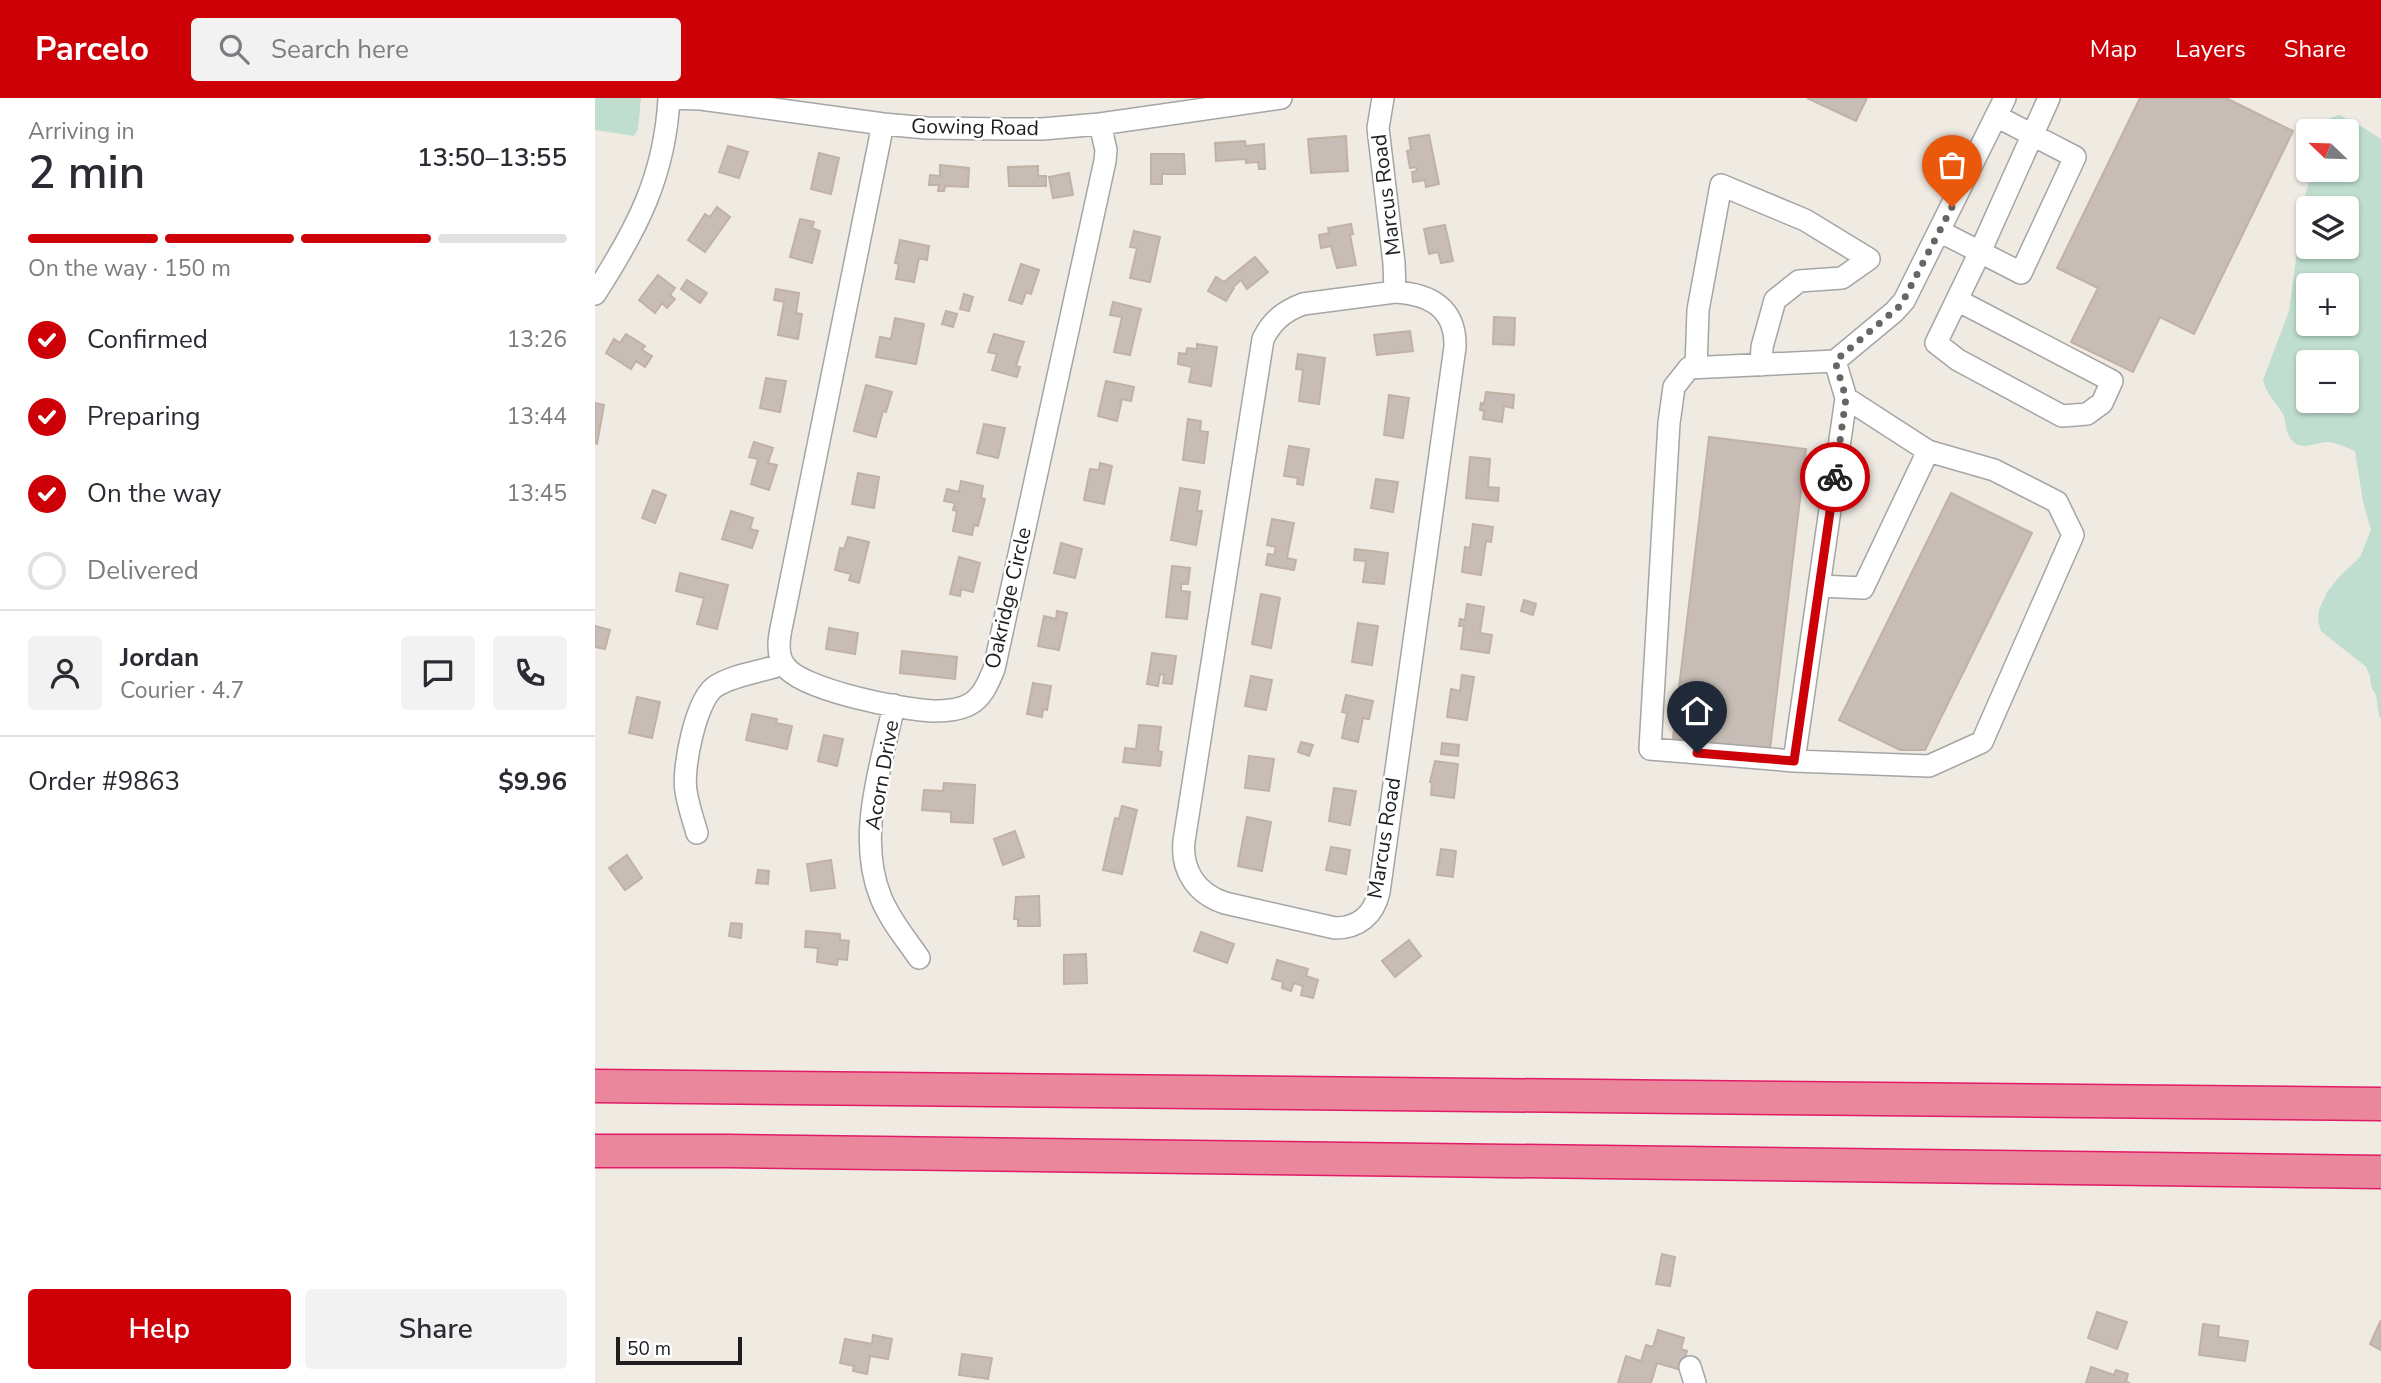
<!DOCTYPE html>
<meta charset="utf-8">
<style>
:root{--surface:#fff;--page:#f2f2f3;--text:#2b2b33;--muted:#7c7c81;--line:#e1e1e2;--accent:#cc0006}
body{margin:0;font-family:"Nunito Sans",sans-serif;background:var(--page);color:var(--text);height:100vh;display:flex;flex-direction:column;font-size:26px;white-space:nowrap}
*{box-sizing:border-box;margin:0}
p{font-size:23px;color:var(--muted)}
.icon{flex:none;width:38px;height:38px;fill:none;stroke:currentColor;stroke-width:2;stroke-linecap:round;stroke-linejoin:round}
.map{position:relative;flex:1;overflow:hidden}
.details{display:flex;flex-direction:column;background:var(--surface);width:595px}
.details>*{flex:none}
.needle{width:46px;rotate:293deg}
.buttons{position:absolute;left:1701px;top:21px;display:grid;gap:14px}
.buttons a{display:grid;place-items:center;width:63px;height:63px;border-radius:7px;background:var(--surface);box-shadow:0 2px 5px #0004;font-size:35px}
.scale{position:absolute;left:21px;bottom:18px;width:126px;box-sizing:border-box;padding-left:7px;border:4px solid #1e1e1e;border-top:0;font-size:19px;line-height:24px;white-space:nowrap;color:#1e1e1e;-webkit-text-stroke:5px #fff;paint-order:stroke}
.pin{position:absolute;display:grid;place-items:center;width:60px;height:60px;color:#fff;margin:-72px -30px;border-radius:50% 50% 50% 0;rotate:-45deg;box-shadow:0 0 7px #0007}
.pin .icon{rotate:45deg}
.courier{position:absolute;display:grid;place-items:center;width:70px;height:70px;margin:-35px;border:5px solid #cc0006;border-radius:50%;background:#fff;color:#222;box-shadow:0 2px 9px #0007}
.headline em{font-style:normal;font-weight:600}
.headline div{display:flex;flex-direction:column-reverse}
.headline{display:flex;align-items:center;justify-content:space-between;height:119px;padding:0 28px}
h1{font-size:46px;font-weight:600;line-height:52px}
.bar{display:grid;grid-template-columns:repeat(4,1fr);gap:10px 7px;align-content:center;height:84px;padding:0 28px}
.bar i{height:9px;border-radius:5px;background:var(--line)}
.bar .current{background:var(--accent)}
.bar p{grid-column:span 4}
.line{display:flex;align-items:center;gap:18px;padding:0 28px;border-top:2px solid var(--line)}
.line div{flex:1}
.round{display:grid;place-items:center;flex:none;width:74px;height:74px;border-radius:7px;background:var(--page)}
ol{padding:0 28px;list-style:none}
li{display:flex;align-items:center;gap:21px;height:77px}
li p{margin-inline-start:auto}
li .icon{padding:7px;border-radius:50%;background:var(--accent);color:#fff;stroke-width:4}
li:last-child{color:var(--muted)}
li i{width:38px;height:38px;border:4px solid var(--line);border-radius:50%}
.cta{display:flex;gap:14px;margin-top:auto;padding:14px 28px}
.cta a{flex:1;height:80px;border-radius:7px;background:var(--accent);color:#fff;font-size:28px;font-weight:600;line-height:80px;text-align:center}
.cta a+a{background:var(--page);color:var(--text)}
header{display:flex;align-items:center;gap:42px;box-sizing:border-box;height:98px;padding:0 35px;background:var(--accent);color:#fff}
header strong{font-size:33px}
nav{display:flex;gap:38px;margin-inline-start:auto;font-size:24px}
.search{width:490px;height:63px;background:var(--page);display:flex;align-items:center;gap:18px;box-sizing:border-box;padding:0 24px;border-radius:7px;color:var(--muted);font-size:26px}
main{display:flex;flex:1;min-height:0}
.map>svg:first-child{display:block}
.wetland{fill:#bfdecf;fill-rule:evenodd}
.building{fill:#c7bdb6;stroke:#c2b1a5;stroke-width:2}
.lines{fill:none;stroke-linecap:round;stroke-linejoin:round}
.minor-casing{stroke:#a5a5a5;stroke-width:24}
.highway-casing{stroke:#e21b66;stroke-width:35}
.minor{stroke:#fff;stroke-width:21}
.highway{stroke:#eb879d;stroke-width:32}
.done{stroke:#676663;stroke-width:7;stroke-dasharray:0 12.6}
.route{stroke:#cc0006;stroke-width:9}
.labels{text-anchor:middle;dominant-baseline:central;stroke-width:5;stroke-linejoin:round;paint-order:stroke}
.street-label{font-size:21px;fill:#1e1e1e;stroke:#fff}
</style>
<header>
<strong>Parcelo</strong>
<div class="search"><svg class="icon" aria-label="search" viewBox="0 0 24 24"><circle cx="10" cy="10" r="6"/><path d="M15 15l6 6"/></svg>Search here</div>
<nav><a>Map</a><a>Layers</a><a>Share</a></nav>
</header>
<main>
<section class="details">
<div class="headline"><div><h1>2 min</h1><p>Arriving in</p></div><em>13:50–13:55</em></div>
<div class="bar"><i class="current"></i><i class="current"></i><i class="current"></i><i></i><p>On the way · 150 m</p></div>
<ol>
<li><svg class="icon" aria-label="check" viewBox="0 0 24 24"><path d="M5 12l5 5 9-10"/></svg>Confirmed<p>13:26</p></li>
<li><svg class="icon" aria-label="check" viewBox="0 0 24 24"><path d="M5 12l5 5 9-10"/></svg>Preparing<p>13:44</p></li>
<li><svg class="icon" aria-label="check" viewBox="0 0 24 24"><path d="M5 12l5 5 9-10"/></svg>On the way<p>13:45</p></li>
<li><i></i>Delivered</li>
</ol>
<div class="line" style="height:126px"><a class="round"><svg class="icon" aria-label="person" viewBox="0 0 24 24"><circle cx="12" cy="8" r="4"/><path d="M4 21q1-7 8-7t8 7"/></svg></a><div><b>Jordan</b><p>Courier · 4.7</p></div><a class="round"><svg class="icon" aria-label="chat" viewBox="0 0 24 24"><path d="M4 5h16v11H9l-5 4z"/></svg></a><a class="round"><svg class="icon" aria-label="phone" viewBox="0 0 24 24"><path d="M5 4h4l2 5-3 2q2 4 5 5l2-3 5 2v4C11 20 4 13 5 4z"/></svg></a></div>
<div class="line" style="height:91px"><div>Order #9863</div><b>$9.96</b></div>
<div class="cta"><a>Help</a><a>Share</a></div>
</section>
<div class="map">
<svg width="1786" height="1285" viewBox="0 0 1786 1285">
<rect width="100%" height="100%" fill="#efebe3"/>
<!-- wetland -->
<path class="wetland" d="M0 0H46L43 31 39 38 0 32Z
M1744 17 1761 25 1786 41V621L1784 618 1781 597 1776 588 1775 578 1771 569 1726 533 1723 523 1724 512 1732 494 1744 479 1765 459 1776 432 1768 404 1760 353C1752 350 1743 345 1734 344 1719 344 1703 356 1694 338 1690 331 1691 322 1688 316 1681 304 1671 296 1668 282L1694 213 1709 102 1717 72H1752V33H1729L1735 20ZM1713 110H1752V149H1713ZM1713 187H1752V226H1713ZM1713 264H1752V303H1713Z"/>
<!-- building -->
<path class="building" d="M1212 0H1272L1261 23Z
M1545 0H1631L1698 33 1599 236 1565 219 1538 274 1476 244 1503 190 1462 170Z
M834 37 844 86 831 89 830 82 818 84 817 74 822 73 821 69 815 70 812 53 816 52 814 40Z
M751 38 753 73 716 75 713 41Z
M650 43 651 48 669 46 670 71H664L663 64 651 65V61L621 63 620 45Z
M133 48 153 54 144 80 124 74Z
M224 55 244 60 236 96 216 91Z
M556 56H589L590 76H567V86H556Z
M345 67 374 70 373 89 350 88 349 93H343L344 87H334L335 77 345 78Z
M443 68V78H451V88H414L413 69Z
M474 75 478 97 458 100 454 79Z
M122 109 135 119 110 154 93 142 110 116 115 119Z
M205 121 219 124 217 130 225 133 217 165 195 159Z
M756 126 758 136 755 137 761 167 742 170 736 148 726 150 724 137 734 135 733 130Z
M850 127 858 163 846 165 843 154 834 156 829 131Z
M539 133 565 139 555 184 535 180 542 150 535 149Z
M305 142 334 148 332 162 324 160 319 184 301 181 304 166 300 165Z
M660 159 673 174 652 191 646 182 638 189 639 190 631 203 613 193 621 179 629 184Z
M426 166 444 172 436 196 431 194 427 206 414 202Z
M63 177 80 190 75 197 80 201 72 210 67 205 60 215 44 202Z
M92 182 112 195 105 205 86 191Z
M181 191 204 195 201 215 207 216 203 241 183 237 189 204 179 202Z
M369 196 378 199 374 213 365 211Z
M518 204 546 211 535 257 519 254 527 219 515 217Z
M351 213 362 216 358 229 347 226Z
M899 219 920 220 919 247 898 246Z
M300 220 329 226 321 266 281 259 285 239 296 241Z
M815 233 818 253 782 257 779 237Z
M31 236 50 248 47 252 57 258 50 269 41 263 36 271 11 255 19 241 25 245Z
M399 236 429 244 421 268 425 269 422 279 397 272 402 256 393 254Z
M602 246 622 249 616 288 594 284 597 269 583 266 584 255 591 256 592 250 602 251Z
M703 256 730 260 724 306 704 303 708 272 701 271Z
M171 280 191 283 185 314 165 310Z
M511 283 539 289 536 303 527 301 522 323 503 318Z
M271 287 297 294 291 314 288 313 281 339 259 333Z
M891 294 919 297 918 310 909 308 907 324 888 321 889 313 885 312 886 305 889 306Z
M794 297 814 300 808 340 789 337Z
M0 305 9 307 2 346 0 345Z
M593 321 606 323 605 333 613 334 609 365 588 362Z
M389 326 410 330 403 360 382 355Z
M1114 339 1211 351 1175 652 1078 640Z
M159 344 178 350 173 365 182 367 174 392 156 386 163 361 154 359Z
M694 348 714 351 708 387 702 386 703 380 689 378Z
M875 359 895 361 893 389 904 390 903 403 871 400Z
M505 365 517 368 509 406 489 402 495 371 504 372Z
M263 375 284 379 279 410 257 406Z
M781 381 803 384 798 414 776 410Z
M366 383 388 388 386 400 390 401 383 428 379 427 377 437 358 433 362 413 358 412 360 405 349 403 352 391 364 394Z
M585 390 605 393 602 413H607L601 447 576 442Z
M58 392 71 397 60 425 47 420Z
M1356 395 1437 435 1330 652H1305L1244 622Z
M136 413 158 420 155 431 163 433 157 450 127 441Z
M677 421 699 425 692 460 701 462 699 472 671 467 673 456 679 457 681 449 672 447Z
M878 426 898 429 896 444 891 443 886 477 867 474 870 449 875 450Z
M253 439 274 444 264 485 254 482 256 476 240 472 245 450 249 451Z
M466 445 487 451 480 480 459 475Z
M760 451 793 455 789 486 768 484 771 463 759 462Z
M364 459 385 465 378 494 366 491 365 498 355 496Z
M577 468 595 470 593 486H586V493L595 494 592 521 571 519Z
M85 475 133 487 122 531 102 526 109 500 81 493Z
M666 496 685 500 676 550 657 546Z
M929 502 941 506 938 517 926 513Z
M872 506 889 509 885 535 897 537 894 555 866 551 869 528H864L865 521 870 522Z
M462 513 472 515 464 552 443 548 449 518 461 521Z
M763 525 783 528 777 567 757 564Z
M0 528 15 532 10 551 0 549Z
M234 530 263 535 260 556 231 551Z
M307 553 362 559 360 581 305 575Z
M557 555 581 558 577 586 568 585 569 577 565 576 563 588 552 586Z
M867 577 879 579 872 622 852 619 856 591 865 593Z
M656 578 677 582 671 612 650 608Z
M438 585 456 588 452 612 448 611 447 619 432 616Z
M751 597 778 603 774 621 768 620 763 644 747 640 752 615 747 614Z
M42 599 65 604 57 640 34 635Z
M157 616 182 621 181 625 197 628 192 651 151 642Z
M544 627 566 629 563 653 567 654 565 668 528 664 530 650 541 651Z
M229 637 248 641 242 668 223 663Z
M706 644 718 647 714 658 703 654Z
M847 645 864 647 863 658 846 656Z
M654 658 679 661 674 693 650 690Z
M840 663 863 666 859 700 836 697 837 685 835 684Z
M349 685 380 687 378 725 356 724V714L327 712 329 692 348 693Z
M739 690 761 693 755 727 734 723Z
M527 708 542 712 527 776 508 772 520 720 524 721Z
M652 719 676 724 667 773 643 768Z
M420 733 429 759 408 767 399 741Z
M736 749 755 752 751 776 731 772Z
M846 751 861 753 858 779 842 777Z
M32 757 47 780 30 792 14 770Z
M236 762 240 790 216 793 212 766Z
M163 772 174 773 173 786 161 785Z
M444 798 445 828H423V821H419L421 799Z
M136 825 147 826 146 840 134 838Z
M211 833 245 836V842L254 843 252 862 243 861 242 867 222 864 223 850 210 849Z
M606 834 639 846 632 865 599 853Z
M814 842 826 858 800 879 787 863Z
M491 856 492 885 469 886V857Z
M682 862 713 871 711 878 723 882 718 900 706 897 708 888 699 885 696 893 687 890 688 884 677 881Z
M1067 1156 1080 1159 1075 1188 1061 1186Z
M1502 1214 1532 1224 1522 1251 1493 1240Z
M1786 1222V1252L1775 1246Z
M1608 1226 1624 1228 1623 1239 1653 1243 1650 1263 1604 1257Z
M1063 1232 1089 1240 1086 1251 1092 1253 1086 1272 1062 1265 1056 1285H1023L1031 1258 1046 1263 1051 1247 1058 1249Z
M278 1237 297 1241 293 1261 275 1258 272 1276 258 1273 259 1268 245 1265 250 1241 277 1246Z
M367 1256 397 1260 393 1281 364 1277Z
M1496 1269 1519 1277 1521 1272 1533 1276 1531 1284 1535 1285H1491Z"/>
<g class="lines">
<!-- minor casing -->
<g class="minor-casing">
<path id="minor" d="M74 0 106 1 288 26 332 30 412 31H447L505 26 686 0
M788 0 783 30 799 165 800 194
M288 26 187 526C184 539 181 557 190 568 206 592 309 612 338 613 350 613 365 612 375 606 388 599 394 583 399 571L510 63 511 52 505 26
M1344 133 1385 154 1454 0
M800 194C835 196 861 210 860 249L784 794C779 817 763 830 740 830L630 805C602 796 586 773 589 743L668 241C677 223 689 213 708 206Z
M0 196C42 131 70 78 74 0
M1362 202 1517 283 1507 305 1492 316 1467 318 1363 262 1341 245 1385 154 1426 175 1480 59 1401 18
M1240 263 1251 300 1199 663 1055 651 1074 325 1079 289 1094 270Z
M1240 263 1299 214 1309 203 1410 0
M1101 270 1103 212 1126 87 1210 122 1274 161 1247 180 1204 183 1180 202 1167 249 1166 267
M1225 488 1268 490 1333 353 1251 300
M299 607C286 669 261 739 286 800 295 822 311 841 324 860
M1199 663 1334 668 1387 644 1478 437 1462 404 1399 372 1333 353
M102 735C98 721 93 707 91 693 87 671 101 600 121 588 140 576 167 574 188 566
M1095 1269 1100 1285"/>
</g>
<!-- highway casing -->
<g class="highway-casing">
<path id="highway" d="M0 988 1786 1006
M0 1053H133L1786 1074"/>
</g>
<!-- minor -->
<use href="#minor" class="minor"/>
<!-- highway -->
<use href="#highway" class="highway"/>
</g>
<g class="lines">
<!-- done -->
<path class="done" d="M1240 379 1251 300 1240 263 1306 207 1357 109"/>
<!-- route -->
<path class="route" d="M1102 655 1199 663 1240 379"/>
</g>
<g class="labels">
<!-- street labels -->
<g class="street-label">
<text transform="translate(380 29) rotate(1)">Gowing Road</text>
<text transform="translate(791 97) rotate(-97)">Marcus Road</text>
<text transform="translate(413 500) rotate(-77)">Oakridge Circle</text>
<text transform="translate(287 677) rotate(-80)">Acorn Drive</text>
<text transform="translate(789 740) rotate(-81)">Marcus Road</text>
</g>
</g>
</svg>
<div class="buttons">
<a><svg class="needle" viewBox="-14 -14 28 28"><path d="M0-13l5 13h-10z" fill="#e53935"/><path d="M0 13l5-13h-10z" fill="#7c7c81"/></svg></a>
<a><svg class="icon" aria-label="layers" viewBox="0 0 24 24"><path d="M12 4l9 5-9 5-9-5zM3 14l9 5 9-5"/></svg></a>
<a>+</a>
<a>−</a>
</div>
<div class="scale">50 m</div>
<div class="pin" style="left:1357px;top:109px;background:#ea580c"><svg class="icon" aria-label="bag" viewBox="0 0 24 24"><path d="M5 8h14l-1 12H6zM9 8a3 3 0 0 1 6 0"/></svg></div>
<div class="pin" style="left:1102px;top:655px;background:#1f2937"><svg class="icon" aria-label="home" viewBox="0 0 24 24"><path d="M3 11l9-7 9 7M6 9v11h12V9"/></svg></div>
<div class="courier" style="left:1240px;top:379px"><svg class="icon" aria-label="bike" viewBox="0 0 24 24"><circle cx="6" cy="16" r="4"/><circle cx="18" cy="16" r="4"/><path d="M6 16l4-8h5l3 8M10 8l3 8H6M13 5h3"/></svg></div>
</div>
</main>
